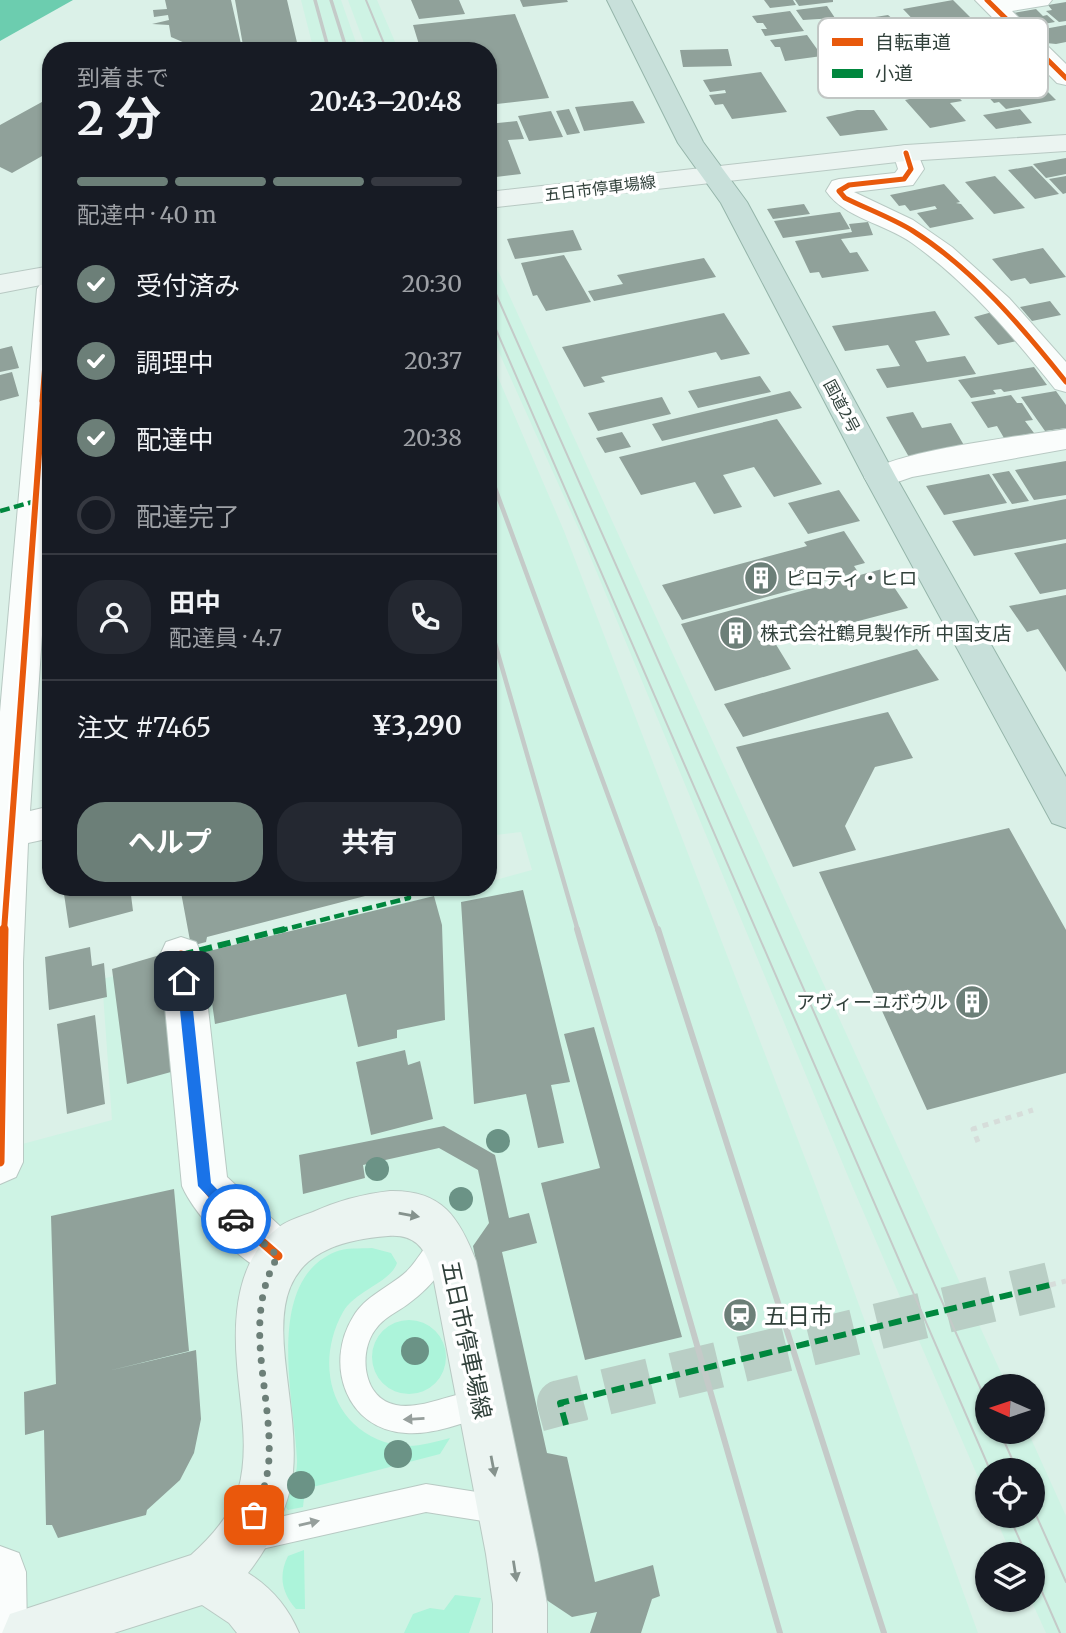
<!DOCTYPE html>
<html lang="ja">
<meta charset="utf-8">
<style>
:root{--surface:#171b24;--page:#242831;--text:#f1f3f6;--muted:#9ea1a6;--line:#363941;--accent:#6c7f78}
body{margin:0;font-family:Merriweather,"Noto Sans JP",serif;background:var(--page);color:var(--text);height:100vh;display:flex;flex-direction:column;font-size:26px;white-space:nowrap}
*{box-sizing:border-box;margin:0}
p{font-size:23px;color:var(--muted)}
.icon{flex:none;width:38px;height:38px;fill:none;stroke:currentColor;stroke-width:2;stroke-linecap:round;stroke-linejoin:round}
.map{position:relative;flex:1;overflow:hidden}
.sheet{position:absolute;left:42px;top:42px;width:455px;height:854px;display:flex;flex-direction:column;background:var(--surface);border-radius:28px;box-shadow:0 2px 5px #0004}
.sheet>*{flex:none}
.needle{width:46px;rotate:273deg}
.tools{position:absolute;left:975px;top:1374px;display:grid;gap:14px}
.tools a{display:grid;place-items:center;width:70px;height:70px;border-radius:50%;background:var(--surface);box-shadow:0 2px 5px #0004;font-size:35px}
.pin{position:absolute;display:grid;place-items:center;width:60px;height:60px;color:#fff;margin:-30px;border-radius:14px;box-shadow:0 4px 10px #0006}
.courier{position:absolute;display:grid;place-items:center;width:70px;height:70px;margin:-35px;border:5px solid #1a73e8;border-radius:50%;background:#fff;color:#222;box-shadow:0 2px 9px #0007}
.headline em{font-style:normal;font-weight:700}
.headline div{display:flex;flex-direction:column-reverse}
.headline{display:flex;align-items:center;justify-content:space-between;height:119px;padding:0 35px}
h1{font-size:46px;font-weight:700;line-height:52px}
.bar{display:grid;grid-template-columns:repeat(4,1fr);gap:10px 7px;align-content:center;height:84px;padding:0 35px}
.bar i{height:9px;border-radius:5px;background:var(--line)}
.bar .active{background:var(--accent)}
.bar p{grid-column:span 4}
.line{display:flex;align-items:center;gap:18px;padding:0 35px;border-top:2px solid var(--line)}
.line div{flex:1}
.round{display:grid;place-items:center;flex:none;width:74px;height:74px;border-radius:28px;background:var(--page)}
ol{padding:0 35px;list-style:none}
li{display:flex;align-items:center;gap:21px;height:77px}
li p{margin-inline-start:auto}
li .icon{padding:7px;border-radius:50%;background:var(--accent);color:#fff;stroke-width:4}
li:last-child{color:var(--muted)}
li i{width:38px;height:38px;border:4px solid var(--line);border-radius:50%}
.cta{display:flex;gap:14px;margin-top:auto;padding:14px 35px}
.cta a{flex:1;height:80px;border-radius:28px;background:var(--accent);color:#fff;font-size:28px;font-weight:700;line-height:80px;text-align:center}
.cta a+a{background:var(--page);color:var(--text)}
.map>svg:first-child{display:block}
.built{fill:#cef3e4}
.green{fill:#acf4da}
.water{fill:#6ccdaf}
.building{fill:#90a19a}
.lines{fill:none;stroke-linecap:round;stroke-linejoin:round}
.street-tunnel{stroke:#b9cec5;stroke-width:46;stroke-dasharray:46 24;stroke-linecap:butt}
.lane-casing{stroke:#b8c9c3;stroke-width:2}
.street-casing{stroke:#b8c9c3;stroke-width:2}
.secondary-casing{stroke:#b8c9c3;stroke-width:2}
.highway-casing{stroke:#95b5aa;stroke-width:2}
.path{stroke:#d6ddda;stroke-width:5;stroke-dasharray:6 6;stroke-linecap:butt}
.lane{fill:#fafdfc;fill-rule:evenodd}
.street{fill:#fafdfc;fill-rule:evenodd}
.secondary{fill:#ebf4f1;fill-rule:evenodd}
.highway{fill:#c8e0da;fill-rule:evenodd}
.tram{stroke:#c4cac8;stroke-width:2}
.rail-far2{stroke:#c4cac8;stroke-width:3.5}
.rail-far1{stroke:#c4cac8;stroke-width:4.5}
.rail{stroke:#c4cac8;stroke-width:6}
.quiet-far1{stroke:#00873e;stroke-width:4.5;stroke-dasharray:10 4.5;stroke-linecap:butt}
.quiet{stroke:#00873e;stroke-width:6;stroke-dasharray:13 6;stroke-linecap:butt}
.cycleway-far2-casing{stroke:#fff;stroke-width:8}
.cycleway-far1-casing{stroke:#fff;stroke-width:10}
.cycleway-casing{stroke:#fff;stroke-width:13}
.cycleway-far2{stroke:#e8590c;stroke-width:5}
.cycleway-far1{stroke:#e8590c;stroke-width:6}
.cycleway{stroke:#e8590c;stroke-width:9}
.tree{fill:#6b9386}
.oneway{fill:#85928d}
.oneway2{fill:#969f9c}
.route{fill:#1a73e8}
.done{stroke:#6c7f78;stroke-width:7;stroke-dasharray:0 12.6}
.labels{text-anchor:middle;dominant-baseline:central;stroke-width:7;stroke-linejoin:round;paint-order:stroke}
.far-street-label{font-size:16px;fill:#31413b;stroke:#fff}
.poi-label{font-size:19px;fill:#31413b;stroke:#fff;text-anchor:start}
.near-poi-label{font-size:23px;fill:#31413b;stroke:#fff;text-anchor:start}
.near-street-label{font-size:23px;fill:#31413b;stroke:#fff}
.key{fill:#fff;stroke:#c1c6c4;stroke-width:2}
.key-label{font-size:19px;fill:#31413b}
</style>
<div class="map">
<svg width="1066" height="1633" viewBox="0 0 1066 1633">
<rect width="100%" height="100%" fill="#dbf1e8"/>
<!-- built -->
<path class="built" d="M301 0H341L359 51H314Z
M348 0H377L399 51H367Z
M488 249 1007 1386H987V1432H1028L1066 1516V1633H1046L1031 1600 1032 1554H1011L995 1516H1032V1470H987V1498L850 1181 580 532 488 328Z
M488 354 564 531 818 1192 978 1633H0V1150L112 1120 102 979 466 887H488V882L532 870 521 832 488 836Z"/>
<!-- green -->
<path class="green" d="M372 1248 391 1253 397 1263C390 1283 356 1290 343 1312 314 1364 331 1429 392 1444 412 1449 431 1443 450 1438L440 1454 305 1489 303 1507 288 1510 285 1506C289 1491 298 1476 297 1460 295 1403 263 1282 335 1252 346 1247 360 1249 372 1248Z
M372 1357a37 37 0 1 1 74 0a37 37 0 1 1-74 0Z
M304 1550 305 1609H296C282 1593 278 1576 288 1556Z
M455 1595 481 1598 469 1633H404L413 1614 430 1608 444 1610Z"/>
<!-- water -->
<path class="water" d="M0 0H73L0 41Z"/>
<!-- building -->
<path class="building" d="M165 0H231L241 44 199 49 171 37 169 25 152 24 169 20 168 15 154 17 153 10 167 9Z
M235 0H287L299 51H244Z
M411 0H459L465 14 419 19Z
M520 0H567L568 2 523 7Z
M764 0H793L796 5 770 8Z
M795 0H833V2L799 6Z
M953 0 972 19 921 28 903 9Z
M1066 2V21L1059 22 1046 11 1052 10 1048 5Z
M827 6 835 18 803 20 796 10Z
M1036 9 1043 16 1047 15 1055 22 1027 27 1013 13Z
M790 11 804 31 765 36 761 29H767L763 23H757L752 16Z
M515 14 549 98 488 105V51H421L413 25Z
M888 15 906 30 866 37 859 28 864 27 862 19Z
M1066 25V42L1056 44 1046 43 1033 31Z
M807 35 822 56 785 61 780 47H775L770 40Z
M728 49 732 66 683 67 680 50Z
M761 72 787 112 732 119 723 104 715 105 709 95 726 93 725 90 710 92 703 80Z
M1035 79 1056 100 1006 109 999 102 994 103 981 89Z
M951 89 962 101 950 103 966 121 930 128 905 100Z
M51 97V151L12 173 0 167V125Z
M633 101 645 123 584 131 575 107Z
M569 109 580 133 567 135 556 111Z
M1020 109 1032 123 996 129 983 115Z
M857 110H874L888 130 840 136 826 117Z
M551 111 563 137 529 141 518 116Z
M517 121 524 139 508 140 521 174 488 178V124Z
M1066 158V174L1046 178 1033 164Z
M1032 166 1059 194 1035 199 1008 170Z
M995 176 1025 208 994 214 965 182Z
M1066 176V193L1063 194 1049 179Z
M944 184 960 202 956 203 961 204 974 219 930 228 917 213 937 209 935 206 910 211 905 205 899 206 890 195Z
M804 204 810 214 773 219 767 209Z
M840 212 850 229 783 238 774 221Z
M868 222 873 235 841 239 850 253 857 252 869 271 822 278 819 272 810 273 795 241 852 232 849 224Z
M573 230 582 250 515 259 507 239Z
M1043 248 1066 277 1030 284 1025 278 1011 281 992 259Z
M564 255 591 302 546 311 537 295 533 296 521 263Z
M704 258 716 277 594 301 588 291 623 284 617 275Z
M1050 301 1061 315 1032 321 1020 307Z
M935 311 950 335 915 341 927 362 965 356 976 374 887 388 876 369 900 366 888 345 845 351 832 326Z
M996 311 1017 341 998 345 974 317Z
M724 313 750 354 721 360 716 352 601 377 605 382 584 387 562 347Z
M12 346 19 368 0 372V349Z
M1034 367 1047 385 1004 392 1001 389 993 390 996 394 971 398 958 380Z
M12 372 19 396 0 401V375Z
M760 376 771 392 698 408 688 391Z
M790 391 802 408 662 441 652 424Z
M1056 391 1066 405V428L1045 431 1021 397Z
M1011 395 1017 403H1022L1033 420 1025 421 1034 433 1004 438 997 426 988 428 971 402Z
M662 397 671 414 598 431 588 413Z
M913 412 922 428 951 423 965 447 909 457 886 417Z
M777 419 822 484 774 497 754 467 723 475 742 507 714 514 695 482 641 495 619 457Z
M622 432 631 447 605 453 596 438Z
M1066 461V495L1034 500 1015 470Z
M1009 471 1029 501 1012 504 992 474Z
M989 474 1007 503 944 515 926 486Z
M839 490 860 521 808 534 788 503Z
M1066 499V539L974 556 952 521Z
M844 531 865 563 854 566 858 572 682 620 662 585 807 546 804 542Z
M1066 543V589L1040 594 1014 553Z
M882 569 908 608 828 629 823 623 772 638 791 669 715 691 681 624Z
M1066 595V672L1038 629 1027 632 1009 606Z
M917 649 939 680 743 737 724 704Z
M888 712 913 758 875 767 845 826 856 850 793 867 736 747Z
M51 761V804L47 805 44 762Z
M1009 828 1066 930V1073L927 1110 819 872Z
M63 887H130L133 911 69 928Z
M180 887H396V888L207 937 206 942 191 946Z
M523 890 570 1082 551 1085 564 1143 538 1148 526 1094 474 1104 461 902Z
M434 896 442 925 445 1020 397 1030V1038L358 1047 346 994 215 1024 205 952Z
M90 947 92 966 104 963 107 997 49 1010 45 957Z
M160 955 171 1072 127 1084 112 969Z
M95 1015 105 1104 67 1114 57 1024Z
M594 1027 682 1337 585 1360 541 1183 600 1168 564 1034Z
M405 1050 408 1065 420 1061 433 1119 371 1135 356 1062Z
M444 1126 495 1155 509 1218 529 1213 537 1243 502 1252 547 1453 567 1457 595 1582 653 1565 660 1596 652 1599 641 1633H590L597 1612 572 1617 545 1599 473 1246 489 1223 478 1170 439 1148 363 1165 365 1178 303 1194 299 1155Z
M174 1189 189 1351 108 1371 196 1350 201 1419 194 1453 180 1480 147 1510 146 1515 58 1538 52 1525H46L44 1430 25 1435 24 1392 56 1384 51 1216Z"/>
<g class="lines">
<!-- street-tunnel -->
<path class="street-tunnel" d="M566 1425 560 1403 1050 1285"/>
<!-- lane casing -->
<g class="lane-casing">
<path id="lane" d="M445 1229 454 1233 458 1242C447 1267 430 1288 408 1304 396 1313 384 1317 375 1330 358 1353 363 1399 396 1405 427 1411 466 1384 490 1393L494 1403 490 1413C465 1423 433 1435 406 1433 346 1430 324 1364 353 1317 365 1296 388 1288 406 1272 419 1260 429 1236 445 1229Z
M426 1484 502 1496 512 1500 516 1510 512 1520 502 1524 426 1512 248 1552 238 1548 234 1538 238 1528 248 1524Z"/>
</g>
<!-- street casing -->
<g class="street-casing">
<path id="street" d="M975 0H1052L1048 5 1012 11 1066 64V85L1057 83Z
M906 145 915 147 924 169 913 185 854 192 913 220 952 247 1009 298 1066 362V392L1055 389C1013 336 968 283 912 243 886 224 844 218 826 191L832 181 839 179 895 173 898 169 893 153 897 147Z
M51 280V503L30 811 51 806V838L28 843 23 962V1162L16 1177 0 1184V712L37 289 41 283Z
M1066 429V449L912 477 880 488 869 485 864 477C879 452 1031 435 1066 429Z
M181 937 196 942 202 955 227 1177 295 1240 301 1256 295 1272 278 1279C244 1265 197 1220 182 1186L160 955 166 942Z
M0 1546 19 1553 26 1572 27 1633H0Z"/>
</g>
<!-- secondary casing -->
<g class="secondary-casing">
<path id="secondary" d="M1066 135V151L906 161 488 208V192L906 145Z
M51 266V283L0 293V275Z
M390 1191C442 1190 459 1217 476 1261L538 1554 547 1604V1633H493V1604L486 1554 432 1271C425 1247 414 1234 388 1236 227 1248 302 1369 293 1472 289 1508 270 1545 248 1573 272 1588 288 1607 299 1633H237L229 1623 202 1605 114 1633H2L10 1614 191 1555C210 1538 230 1516 238 1491 250 1449 240 1406 237 1364 233 1315 237 1259 279 1227 288 1220 302 1216 313 1212 337 1201 363 1194 390 1191Z"/>
</g>
<!-- highway casing -->
<g class="highway-casing">
<path id="highway" d="M607 0H631L703 142 747 202 896 477 1066 777V828L1052 823 864 477 721 203 678 143Z"/>
</g>
<!-- path -->
<path class="path" d="M978 1142 973 1129 1033 1110
M1050 1285 1066 1281"/>
<!-- lane -->
<use href="#lane" class="lane"/>
<!-- street -->
<use href="#street" class="street"/>
<!-- secondary -->
<use href="#secondary" class="secondary"/>
<!-- highway -->
<use href="#highway" class="highway"/>
<!-- tram -->
<path class="tram" d="M366 0 387 51
M488 276 987 1403
M488 311 990 1470
M1000 1432 1017 1470
M1032 1506 1066 1582
M1009 1516 1026 1554
M1032 1569 1060 1633"/>
<!-- rail-far2 -->
<path class="rail-far2" d="M315 0 329 51
M331 0 347 51"/>
<!-- rail-far1 -->
<path class="rail-far1" d="M488 469 658 931
M488 619 578 931"/>
<!-- rail -->
<path class="rail" d="M577 929 780 1633
M658 929 884 1633"/>
<!-- quiet-far1 -->
<path class="quiet-far1" d="M0 511 36 501
M278 931 409 898 408 887"/>
<!-- quiet -->
<path class="quiet" d="M181 955 285 929
M566 1425 560 1403 1050 1285"/>
<!-- cycleway-far2 casing -->
<g class="cycleway-far2-casing">
<path id="cycleway-far2" d="M987 0 1066 78
M906 153 911 169 904 179 849 185 839 191 845 198C867 209 892 218 913 231 973 269 1022 327 1066 382
M42 401 51 289"/>
</g>
<!-- cycleway-far1 casing -->
<g class="cycleway-far1-casing">
<path id="cycleway-far1" d="M4 931 43 399"/>
</g>
<!-- cycleway casing -->
<g class="cycleway-casing">
<path id="cycleway" d="M181 955 205 1186 221 1206 278 1256
M0 1162 4 929"/>
</g>
<!-- cycleway-far2 -->
<use href="#cycleway-far2" class="cycleway-far2"/>
<!-- cycleway-far1 -->
<use href="#cycleway-far1" class="cycleway-far1"/>
<!-- cycleway -->
<use href="#cycleway" class="cycleway"/>
</g>
<!-- trees -->
<g class="tree">
<circle cx="498" cy="1141" r="12"/>
<circle cx="377" cy="1169" r="12"/>
<circle cx="461" cy="1199" r="12"/>
<circle cx="415" cy="1351" r="14"/>
<circle cx="398" cy="1454" r="14"/>
<circle cx="301" cy="1485" r="14"/>
</g>
<!-- one-way arrows -->
<defs><path id="oneway-solid" d="M-6-.8H1V-3.2L6.5 0L1 3.2V.8H-6Z" transform="scale(1.75)"/></defs>
<g class="oneway">
<use href="#oneway-solid" transform="translate(409 1215) rotate(10)"/>
<use href="#oneway-solid" transform="translate(493 1466) rotate(79)"/>
<use href="#oneway-solid" transform="translate(515 1571) rotate(81)"/>
</g>
<g class="oneway2">
<use href="#oneway-solid" transform="translate(414 1419) rotate(177)"/>
<use href="#oneway-solid" transform="translate(309 1523) rotate(-13)"/>
</g>
<!-- route -->
<path class="route" d="M184 975 190 981 211 1183 241 1214V1223L236 1225 198 1186 177 981Z"/>
<g class="lines">
<!-- done -->
<path class="done" d="M236 1219 278 1256C241 1319 272 1390 269 1458 268 1478 262 1497 254 1515"/>
</g>
<!-- icons -->
<defs>
<g id="building-disc" transform="scale(1.75)"><circle r="9.5" fill="#6c7f78" stroke="#fff"/><path d="M-4-6H4V6H1V3H-1V6H-4ZM-2.5-4.3h1.7v1.8h-1.7ZM.8-4.3h1.7v1.8H.8ZM-2.5-1h1.7V.8h-1.7ZM.8-1h1.7V.8H.8Z" fill="#fff"/></g>
<g id="station-disc" transform="scale(1.75)"><circle r="9.5" fill="#6c7f78" stroke="#fff"/><path d="M-3-6H3Q5-6 5-4V2Q5 4 3 4L4.5 6H3L1.5 4h-3L-3 6H-4.5L-3 4Q-5 4-5 2V-4Q-5-6-3-6ZM-3.5-4v3h7v-3ZM-3.5 1v1.5H-2V1ZM2 1v1.5H3.5V1Z" fill="#fff"/></g>
</defs>
<g fill-rule="evenodd">
<use href="#building-disc" x="761" y="578"/>
<use href="#building-disc" x="736" y="633"/>
<use href="#building-disc" x="972" y="1002"/>
<use href="#station-disc" x="740" y="1315"/>
</g>
<g class="labels">
<!-- far-street labels -->
<g class="far-street-label">
<text transform="translate(600 188) rotate(-7)">五日市停車場線</text>
<text transform="translate(842 406) rotate(62)">国道2号</text>
</g>
<!-- poi labels -->
<g class="poi-label">
<text x="786" y="578">ピロティ・ヒロ</text>
<text x="760" y="633">株式会社鶴見製作所 中国支店</text>
<text x="948" y="1002" text-anchor="end">アヴィーユボウル</text>
</g>
<!-- near-poi labels -->
<g class="near-poi-label">
<text x="764" y="1315">五日市</text>
</g>
<!-- near-street labels -->
<g class="near-street-label">
<text transform="translate(467 1340) rotate(78)">五日市停車場線</text>
</g>
</g>
<!-- legend -->
<rect x="818" y="18" width="230" height="80" rx="10" class="key"/>
<rect x="832" y="38" width="31" height="8" fill="#e8590c"/>
<rect x="832" y="69" width="31" height="9" fill="#00873e"/>
<g class="key-label">
<text x="875" y="49">自転車道</text>
<text x="875" y="80">小道</text>
</g>
</svg>
<div class="tools">
<a><svg class="needle" viewBox="-14 -14 28 28"><path d="M0-13l5 13h-10z" fill="#e53935"/><path d="M0 13l5-13h-10z" fill="#9ea1a6"/></svg></a>
<a><svg class="icon" aria-label="locate" viewBox="0 0 24 24"><circle cx="12" cy="12" r="6"/><path d="M12 2v4M12 18v4M2 12h4M18 12h4"/></svg></a>
<a><svg class="icon" aria-label="layers" viewBox="0 0 24 24"><path d="M12 4l9 5-9 5-9-5zM3 14l9 5 9-5"/></svg></a>
</div>
<div class="pin" style="left:254px;top:1515px;background:#ea580c"><svg class="icon" aria-label="bag" viewBox="0 0 24 24"><path d="M5 8h14l-1 12H6zM9 8a3 3 0 0 1 6 0"/></svg></div>
<div class="pin" style="left:184px;top:981px;background:#1f2937"><svg class="icon" aria-label="home" viewBox="0 0 24 24"><path d="M3 11l9-7 9 7M6 9v11h12V9"/></svg></div>
<div class="courier" style="left:236px;top:1219px"><svg class="icon" aria-label="car" viewBox="0 0 24 24"><path d="M5 17H2v-5l4-1 3-4h7l3 4 3 1v5h-3M9 17h6M6 11h13"/><circle cx="7" cy="17" r="2"/><circle cx="17" cy="17" r="2"/></svg></div>
<section class="sheet">
<div class="headline"><div><h1>2 分</h1><p>到着まで</p></div><em>20:43–20:48</em></div>
<div class="bar"><i class="active"></i><i class="active"></i><i class="active"></i><i></i><p>配達中 · 40 m</p></div>
<ol>
<li><svg class="icon" aria-label="check" viewBox="0 0 24 24"><path d="M5 12l5 5 9-10"/></svg>受付済み<p>20:30</p></li>
<li><svg class="icon" aria-label="check" viewBox="0 0 24 24"><path d="M5 12l5 5 9-10"/></svg>調理中<p>20:37</p></li>
<li><svg class="icon" aria-label="check" viewBox="0 0 24 24"><path d="M5 12l5 5 9-10"/></svg>配達中<p>20:38</p></li>
<li><i></i>配達完了</li>
</ol>
<div class="line" style="height:126px"><a class="round"><svg class="icon" aria-label="person" viewBox="0 0 24 24"><circle cx="12" cy="8" r="4"/><path d="M4 21q1-7 8-7t8 7"/></svg></a><div><b>田中</b><p>配達員 · 4.7</p></div><a class="round"><svg class="icon" aria-label="phone" viewBox="0 0 24 24"><path d="M5 4h4l2 5-3 2q2 4 5 5l2-3 5 2v4C11 20 4 13 5 4z"/></svg></a></div>
<div class="line" style="height:91px"><div>注文 #7465</div><b>¥3,290</b></div>
<div class="cta"><a>ヘルプ</a><a>共有</a></div>
</section>
</div>
